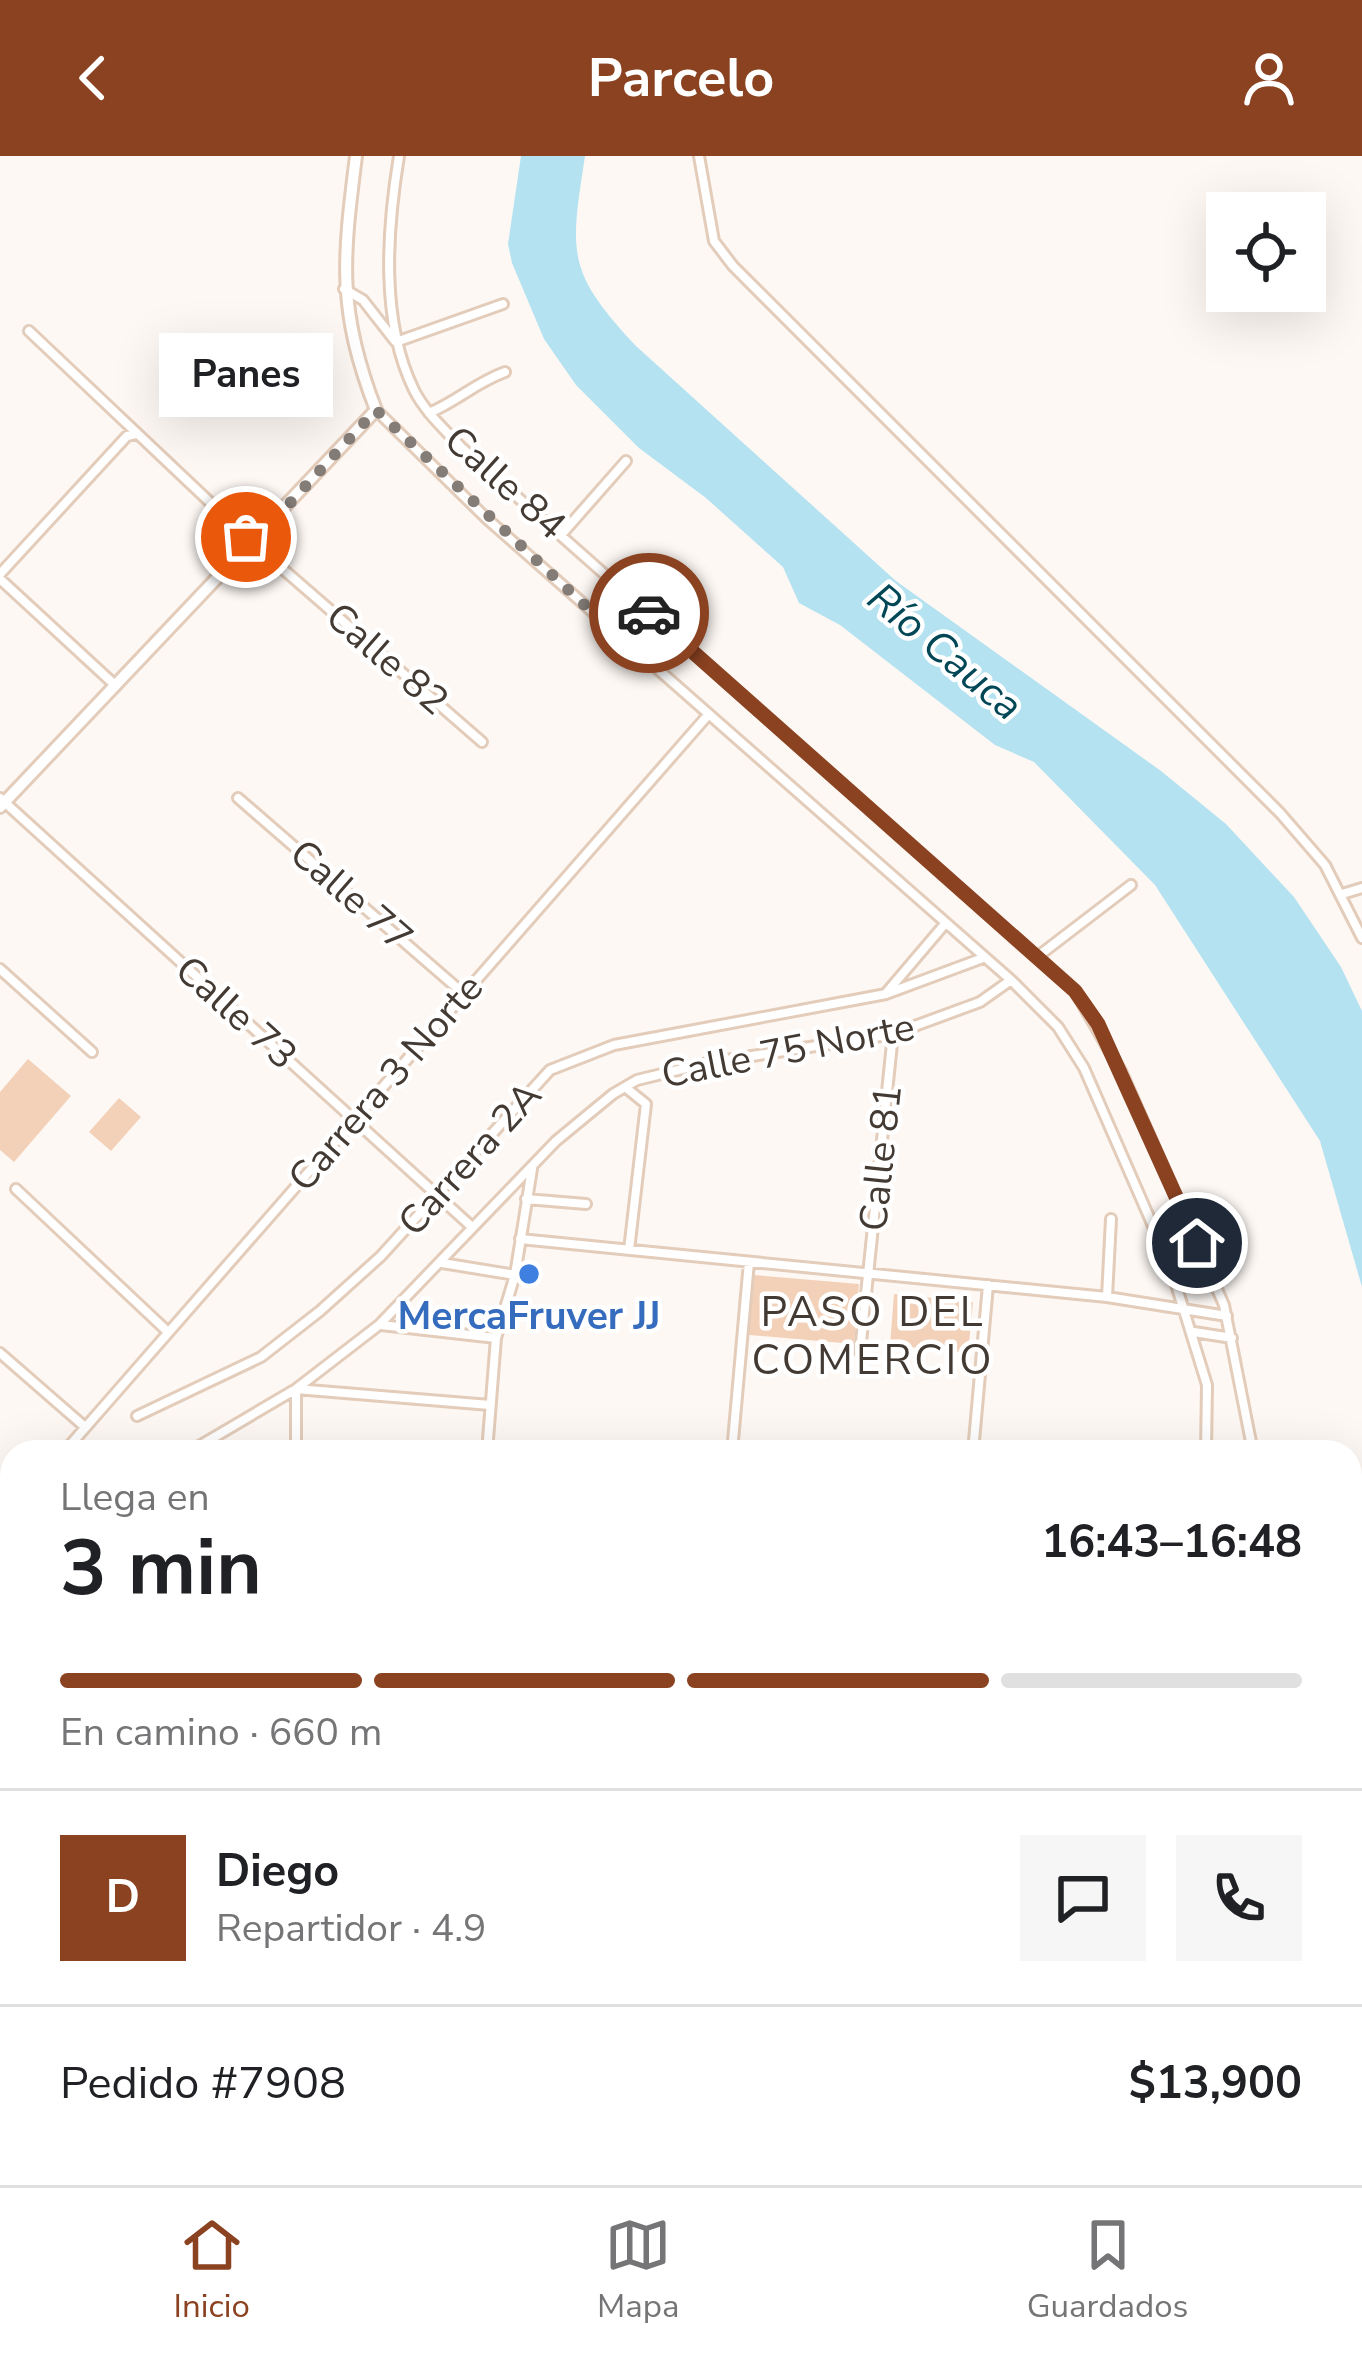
<!DOCTYPE html>
<html lang="es">
<meta charset="utf-8">
<style>
:root{--surface:#fff;--page:#f6f6f6;--text:#202124;--muted:#757577;--line:#e0e0e0;--accent:#8a4221}
body{margin:0;font-family:"Nunito Sans",sans-serif;background:var(--page);color:var(--text);height:100vh;display:flex;flex-direction:column;font-size:45px;white-space:nowrap}
*{box-sizing:border-box;margin:0}
p{font-size:39px;color:var(--muted)}
.icon{flex:none;width:66px;height:66px;fill:none;stroke:currentColor;stroke-width:2;stroke-linecap:round;stroke-linejoin:round}
.map{position:relative;flex:1;overflow:hidden}
.drawer{position:absolute;left:0px;top:1284px;width:1362px;height:747px;display:flex;flex-direction:column;background:var(--surface);border-radius:36px 36px 0 0;box-shadow:0 12px 48px #0002}
.drawer>*{flex:none}
.controls{position:absolute;left:1206px;top:36px;display:grid;gap:24px}
.controls a{display:grid;place-items:center;width:120px;height:120px;border-radius:0px;background:var(--surface);box-shadow:0 12px 48px #0002;font-size:60px}
.pin{position:absolute;display:grid;place-items:center;width:102px;height:102px;color:#fff;margin:-51px;border:6px solid #fff;border-radius:50%;box-shadow:0 3px 12px #0007}
.courier{position:absolute;display:grid;place-items:center;width:120px;height:120px;margin:-60px;border:9px solid #8a4221;border-radius:50%;background:#fff;color:#222;box-shadow:0 3px 15px #0007}
.bubble{position:absolute;height:84px;border-radius:0px;background:var(--surface);box-shadow:0 12px 48px #0002;font-size:39px;font-weight:700;line-height:84px;text-align:center}
.summary em{font-style:normal;font-weight:700}
.summary div{display:flex;flex-direction:column-reverse}
.summary{display:flex;align-items:center;justify-content:space-between;height:204px;padding:0 60px}
h1{font-size:78px;font-weight:700;line-height:90px}
.bar{display:grid;grid-template-columns:repeat(4,1fr);gap:18px 12px;align-content:center;height:144px;padding:0 60px}
.bar i{height:15px;border-radius:9px;background:var(--line)}
.bar .current{background:var(--accent)}
.bar p{grid-column:span 4}
.line{display:flex;align-items:center;gap:30px;padding:0 60px;border-top:3px solid var(--line)}
.line div{flex:1}
.round{display:grid;place-items:center;flex:none;width:126px;height:126px;border-radius:0px;background:var(--page)}
header{display:flex;justify-content:space-between;align-items:center;height:156px;padding:0 60px;background:var(--accent);color:#fff;font-size:54px;font-weight:700}
.menu{display:flex;justify-content:space-around;align-items:center;height:168px;border-top:3px solid var(--line);background:var(--surface);font-size:33px;color:var(--muted)}
.menu a{display:grid;justify-items:center;gap:6px}
.menu .current{color:var(--accent)}
.map>svg:first-child{display:block}
.green{fill:#f3d1b8}
.water{fill:#b4e2f1}
.lines{fill:none;stroke-linecap:round;stroke-linejoin:round}
.river{stroke:#b4e2f1;stroke-width:15}
.minor-casing{stroke:#e3ccba;stroke-width:14}
.tertiary-casing{stroke:#e3ccba;stroke-width:16}
.secondary-casing{stroke:#e3ccba;stroke-width:18}
.trunk-casing{stroke:#e3ccba;stroke-width:20}
.minor{stroke:#fff;stroke-width:8}
.tertiary{stroke:#fff;stroke-width:10}
.secondary{stroke:#fff;stroke-width:12}
.trunk{stroke:#fff;stroke-width:14}
.done{stroke:#847c77;stroke-width:12;stroke-dasharray:0 21.6}
.route{stroke:#8a4221;stroke-width:15}
.shop-dot{fill:#3f7fe0;stroke:#fff;stroke-width:4.5}
.labels{text-anchor:middle;dominant-baseline:central;stroke-width:9;stroke-linejoin:round;paint-order:stroke}
.street-label{font-size:39px;fill:#433a33;stroke:#fff}
.shop-label{font-size:39px;font-weight:bold;fill:#366cbe;stroke:#fff}
.water-label{font-size:42px;font-style:italic;fill:#014756;stroke:#fff}
.neighbourhood-label{font-size:42px;letter-spacing:3px;fill:#433a33;stroke:#fff}
</style>
<header><svg class="icon" aria-label="back" viewBox="0 0 24 24"><path d="M15 5l-7 7 7 7"/></svg>Parcelo<svg class="icon" aria-label="person" viewBox="0 0 24 24"><circle cx="12" cy="8" r="4"/><path d="M4 21q1-7 8-7t8 7"/></svg></header>
<div class="map">
<svg width="1362" height="2029" viewBox="0 0 1362 2029">
<rect width="100%" height="100%" fill="#fdf8f4"/>
<!-- green -->
<path class="green" d="M28 903 71 940 14 1006 0 994V936Z
M119 942 141 961 111 995 89 976Z
M754 1119 859 1128 854 1188 749 1179Z
M894 1138 973 1146 968 1197 890 1189Z"/>
<!-- water -->
<path class="water" d="M521 0H585C570 98 566 115 636 190L896 425 1161 615 1226 668 1294 741 1341 811 1362 855V1131L1320 985 1155 729 1034 606 995 589 840 469 799 447 783 411 706 342 639 292 576 229 544 183 512 107 508 88Z
M1362 1356V2029H1325L1322 2019H1350V1453Z"/>
<g class="lines">
<!-- river -->
<path class="river" d="M884 2029V2019"/>
<!-- minor casing -->
<g class="minor-casing">
<path id="minor" d="M399 0C387 73 380 165 414 234 425 256 445 274 462 292L1075 835 1122 917 1224 1149 1253 1296
M699 0 714 85 733 110 1280 657 1325 709 1362 782
M344 133 363 144 395 185
M29 175 253 387 482 586
M396 186 503 148
M376 254 486 362 1011 824 1058 871 1084 912 1170 1109 1207 1229 1206 1296
M429 257C459 244 475 227 505 216
M561 379 626 305
M0 418 127 280 136 278
M0 423 116 530
M596 458 647 457
M0 642 472 1071
M238 642 464 838
M1342 738 1362 732
M1037 801 1131 729
M0 813 92 896
M887 836 944 769
M625 931 646 948 629 1094
M16 1033 168 1176
M526 1043 586 1048
M520 1083 1107 1141 1227 1160
M442 1107 515 1119
M1171 1108 1181 1058
M1107 1141 1111 1063
M381 1169 496 1182
M1194 1176 1232 1182
M860 1196 893 878
M0 1197 85 1271
M137 1260 261 1201 320 1155 381 1100 550 914 614 889 886 838 983 802
M64 1296 708 559
M189 1296 296 1233 379 1169 556 985 613 938 637 924 707 907 893 878 980 846 1011 824
M296 1296V1233L490 1249
M487 1296 496 1182 515 1119 532 1013
M732 1296 749 1106
M973 1296 988 1129
M0 1355 12 1347
M0 1412 12 1405
M1350 1460 1362 1461
M354 2019 357 2029
M404 2019 406 2029
M451 2019 454 2029
M500 2019 502 2029
M597 2019 600 2029
M849 2019V2029
M912 2019V2029
M1008 2019V2029
M1170 2019V2029
M1195 2019V2029
M518 2029 553 2019"/>
</g>
<!-- tertiary casing -->
<g class="tertiary-casing">
<path id="tertiary" d="M0 651 376 254C337 154 343 103 356 0
M0 2018 5 2029
M299 2019 302 2029"/>
</g>
<!-- secondary casing -->
<g class="secondary-casing">
<path id="secondary" d="M683 2019 684 2029
M693 2019 694 2029"/>
</g>
<!-- trunk casing -->
<g class="trunk-casing">
<path id="trunk" d="M1350 1406 1362 1407
M1350 1422 1362 1423
M1350 1435 1362 1436
M0 1460 12 1453
M0 1548 12 1543"/>
</g>
<!-- minor -->
<use href="#minor" class="minor"/>
<!-- tertiary -->
<use href="#tertiary" class="tertiary"/>
<!-- secondary -->
<use href="#secondary" class="secondary"/>
<!-- trunk -->
<use href="#trunk" class="trunk"/>
</g>
<g class="lines">
<!-- done -->
<path class="done" d="M246 381 253 387 376 254 594 458 649 457"/>
<!-- route -->
<path class="route" d="M649 457 1075 835 1098 868 1197 1087"/>
</g>
<!-- markers -->
<circle class="shop-dot" cx="529" cy="1118" r="12"/>
<g class="labels">
<!-- street labels -->
<g class="street-label">
<text transform="translate(505 327) rotate(42)">Calle 84</text>
<text transform="translate(387 503) rotate(41)">Calle 82</text>
<text transform="translate(351 740) rotate(41)">Calle 77</text>
<text transform="translate(236 857) rotate(42)">Calle 73</text>
<text transform="translate(788 895) rotate(-11)">Calle 75 Norte</text>
<text transform="translate(386 927) rotate(-49)">Carrera 3 Norte</text>
<text transform="translate(881 1002) rotate(-84)">Calle 81</text>
<text transform="translate(470 1003) rotate(-48)">Carrera 2A</text>
</g>
<!-- shop labels -->
<g class="shop-label">
<text x="529" y="1160">MercaFruver JJ</text>
</g>
<!-- water labels -->
<g class="water-label">
<text transform="translate(945 496) rotate(40)">Río Cauca</text>
</g>
<!-- neighbourhood labels -->
<g class="neighbourhood-label">
<text x="873" y="1156">PASO DEL<tspan x="873" dy="48">COMERCIO</tspan></text>
</g>
</g>
</svg>
<div class="controls">
<a><svg class="icon" aria-label="locate" viewBox="0 0 24 24"><circle cx="12" cy="12" r="6"/><path d="M12 2v4M12 18v4M2 12h4M18 12h4"/></svg></a>
</div>
<div class="pin" style="left:246px;top:381px;background:#ea580c"><svg class="icon" aria-label="bag" viewBox="0 0 24 24"><path d="M5 8h14l-1 12H6zM9 8a3 3 0 0 1 6 0"/></svg></div>
<div class="pin" style="left:1197px;top:1087px;background:#1f2937"><svg class="icon" aria-label="home" viewBox="0 0 24 24"><path d="M3 11l9-7 9 7M6 9v11h12V9"/></svg></div>
<div class="courier" style="left:649px;top:457px"><svg class="icon" aria-label="car" viewBox="0 0 24 24"><path d="M5 17H2v-5l4-1 3-4h7l3 4 3 1v5h-3M9 17h6M6 11h13"/><circle cx="7" cy="17" r="2"/><circle cx="17" cy="17" r="2"/></svg></div>
<div class="bubble" style="left:159px;top:177px;width:174px">Panes</div>
<section class="drawer">
<div class="summary"><div><h1>3 min</h1><p>Llega en</p></div><em>16:43–16:48</em></div>
<div class="bar"><i class="current"></i><i class="current"></i><i class="current"></i><i></i><p>En camino · 660 m</p></div>
<div class="line" style="height:216px"><b class="round" style="background:var(--accent);color:#fff">D</b><div><b>Diego</b><p>Repartidor · 4.9</p></div><a class="round"><svg class="icon" aria-label="chat" viewBox="0 0 24 24"><path d="M4 5h16v11H9l-5 4z"/></svg></a><a class="round"><svg class="icon" aria-label="phone" viewBox="0 0 24 24"><path d="M5 4h4l2 5-3 2q2 4 5 5l2-3 5 2v4C11 20 4 13 5 4z"/></svg></a></div>
<div class="line" style="height:156px"><div>Pedido #7908</div><b>$13,900</b></div>
</section>
</div>
<nav class="menu">
<a class="current"><svg class="icon" aria-label="home" viewBox="0 0 24 24"><path d="M3 11l9-7 9 7M6 9v11h12V9"/></svg>Inicio</a>
<a><svg class="icon" aria-label="map" viewBox="0 0 24 24"><path d="M3 6l6-2 6 2 6-2v14l-6 2-6-2-6 2zM9 4v14M15 6v14"/></svg>Mapa</a>
<a><svg class="icon" aria-label="saved" viewBox="0 0 24 24"><path d="M7 4h10v16l-5-4-5 4z"/></svg>Guardados</a>
</nav>
